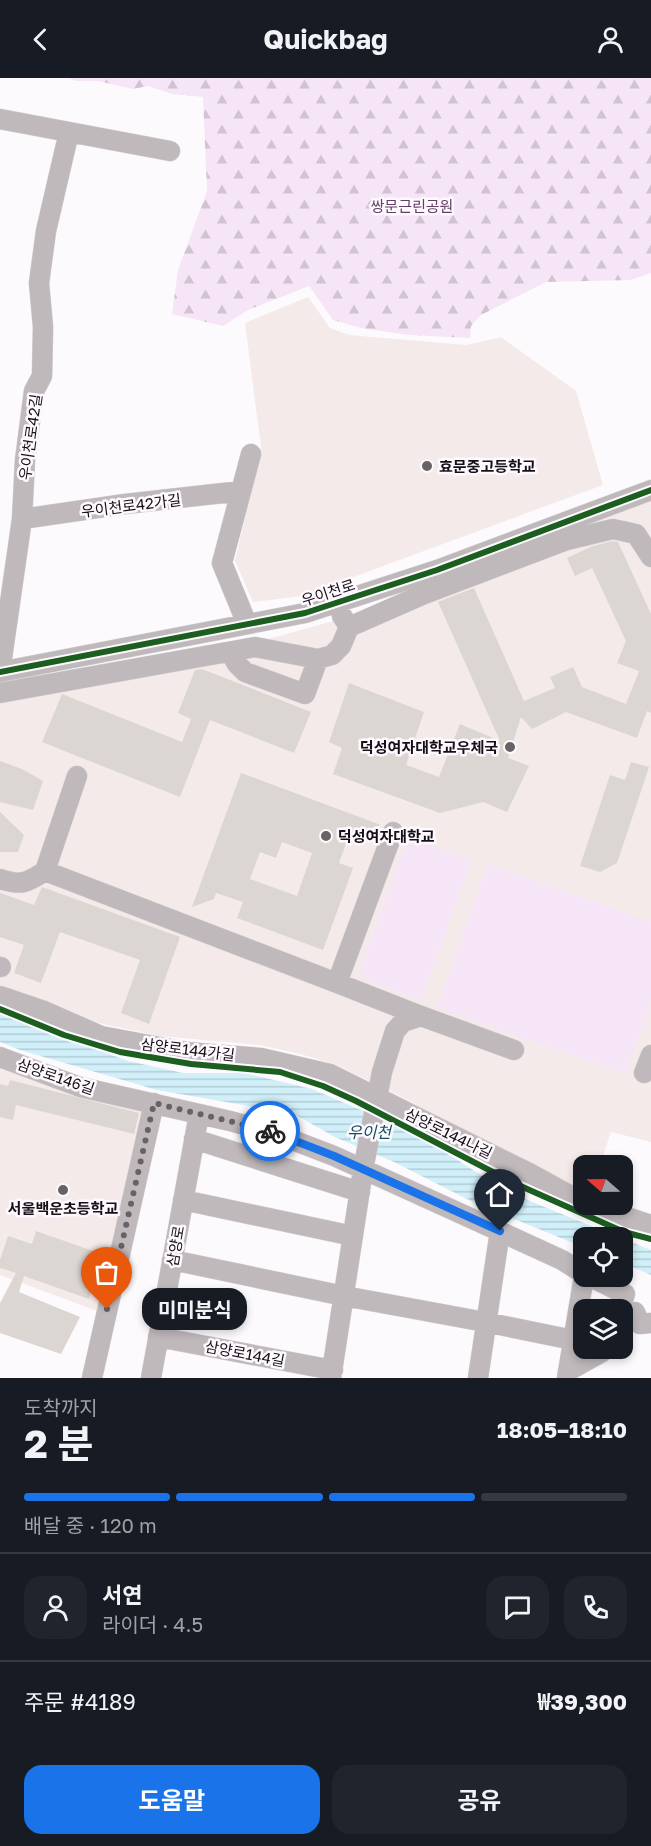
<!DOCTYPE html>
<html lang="ko">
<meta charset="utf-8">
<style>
:root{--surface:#171b24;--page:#20242c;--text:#f1f3f6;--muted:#9ea1a6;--line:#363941;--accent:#1a73e8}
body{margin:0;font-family:"Golos Text","Noto Sans KR",sans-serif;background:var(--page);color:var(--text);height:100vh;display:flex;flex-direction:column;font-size:22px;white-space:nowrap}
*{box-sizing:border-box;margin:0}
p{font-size:20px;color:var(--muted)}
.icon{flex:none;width:33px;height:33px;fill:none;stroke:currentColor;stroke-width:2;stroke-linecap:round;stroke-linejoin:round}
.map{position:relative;height:1300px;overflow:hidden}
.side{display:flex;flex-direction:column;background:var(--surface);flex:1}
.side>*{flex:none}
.needle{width:39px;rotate:290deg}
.tools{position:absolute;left:573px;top:1077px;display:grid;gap:12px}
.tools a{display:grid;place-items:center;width:60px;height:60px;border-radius:12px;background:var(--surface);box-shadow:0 3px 9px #0003;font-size:30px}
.pin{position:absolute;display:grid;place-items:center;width:51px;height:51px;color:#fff;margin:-62px -26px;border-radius:50% 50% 50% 0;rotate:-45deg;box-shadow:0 0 6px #0007}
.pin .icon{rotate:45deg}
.courier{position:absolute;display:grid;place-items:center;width:60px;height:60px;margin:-30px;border:4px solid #1a73e8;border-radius:50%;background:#fff;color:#222;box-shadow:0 2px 8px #0007}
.bubble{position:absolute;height:42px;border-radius:18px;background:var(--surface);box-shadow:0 3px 9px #0003;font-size:20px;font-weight:700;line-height:42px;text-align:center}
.overview em{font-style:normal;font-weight:700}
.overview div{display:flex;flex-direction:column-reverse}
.overview{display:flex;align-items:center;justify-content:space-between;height:102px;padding:0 24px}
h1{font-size:39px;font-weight:700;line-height:45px}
.bar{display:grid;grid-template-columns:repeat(4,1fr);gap:9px 6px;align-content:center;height:72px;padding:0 24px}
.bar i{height:8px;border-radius:4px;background:var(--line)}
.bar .on{background:var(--accent)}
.bar p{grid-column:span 4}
.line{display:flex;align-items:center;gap:15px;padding:0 24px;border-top:2px solid var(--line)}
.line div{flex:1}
.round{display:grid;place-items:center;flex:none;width:63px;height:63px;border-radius:18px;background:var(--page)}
.cta{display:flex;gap:12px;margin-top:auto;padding:12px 24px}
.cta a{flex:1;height:69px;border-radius:18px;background:var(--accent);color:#fff;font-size:24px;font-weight:700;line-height:69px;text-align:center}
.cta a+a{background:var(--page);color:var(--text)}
header{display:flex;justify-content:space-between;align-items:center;height:78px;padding:0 24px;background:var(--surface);font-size:27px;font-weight:700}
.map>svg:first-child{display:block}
.education{fill:#f4eae9}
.green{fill:#f5e5f6}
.forest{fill:url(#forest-firs)}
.water{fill:url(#water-rules)}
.building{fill:#dcd6d2;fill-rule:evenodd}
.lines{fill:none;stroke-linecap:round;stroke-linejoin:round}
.minor-casing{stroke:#d7d5d7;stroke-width:21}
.minor{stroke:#bfb9bc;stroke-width:20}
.cycleway-casing{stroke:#fef9fe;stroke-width:10}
.cycleway{stroke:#1b5e20;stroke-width:6}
.done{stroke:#666266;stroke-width:6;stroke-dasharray:0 10.8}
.route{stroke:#1a73e8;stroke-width:8}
.poi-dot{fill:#666266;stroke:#fef9fe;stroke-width:2}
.labels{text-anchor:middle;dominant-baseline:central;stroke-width:5;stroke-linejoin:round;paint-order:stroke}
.park-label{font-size:15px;fill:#633e67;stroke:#fef9fe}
.street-label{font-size:15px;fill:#141015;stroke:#fef9fe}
.poi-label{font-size:15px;font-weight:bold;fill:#141015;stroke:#fef9fe;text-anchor:start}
.water-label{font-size:16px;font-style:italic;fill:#12505e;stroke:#fef9fe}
</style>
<header><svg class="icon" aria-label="back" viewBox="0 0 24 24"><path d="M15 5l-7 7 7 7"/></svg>Quickbag<svg class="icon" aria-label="person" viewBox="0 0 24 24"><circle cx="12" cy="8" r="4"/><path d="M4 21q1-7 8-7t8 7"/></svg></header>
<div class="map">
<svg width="651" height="1300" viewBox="0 0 651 1300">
<defs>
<pattern id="forest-firs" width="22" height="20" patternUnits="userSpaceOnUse" patternTransform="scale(1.5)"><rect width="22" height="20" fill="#f5e5f6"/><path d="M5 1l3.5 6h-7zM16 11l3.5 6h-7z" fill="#d1c3d2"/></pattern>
<pattern id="water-rules" width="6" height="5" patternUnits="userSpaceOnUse" patternTransform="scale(1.5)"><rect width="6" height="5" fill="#d0eff8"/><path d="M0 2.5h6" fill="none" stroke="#b2ccd4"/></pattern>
</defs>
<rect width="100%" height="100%" fill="#fdfafd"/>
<!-- education -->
<path class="education" d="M308 219 330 250 349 257 467 267 501 259 576 313 603 407 302 518 253 524 235 483 261 369 245 245Z
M651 420V1064L611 1054 600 1087 584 1088 583 1114 556 1101 402 1019 337 987 300 976 260 967 159 958 94 944 0 907V609L257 564 333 543 438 506Z
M0 989 148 1028 97 1233 0 1197Z"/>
<!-- green -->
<path class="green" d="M408 759 472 782 421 922 358 898Z
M488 786 651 844V925L626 996 437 930Z"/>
<!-- forest -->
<path class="forest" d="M69 0H651V195L631 202 546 204 481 237 471 248 470 260 409 257 361 250 333 242 309 208 248 232 223 248 172 236 178 192 207 113 203 19 172 16 148 8 133 11 98 3H76Z"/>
<!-- water -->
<path class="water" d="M0 936 128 983 183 995H244L312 1011 403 1050 432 1066 508 1114 618 1159 584 1160 583 1169 477 1126 394 1084 335 1059 294 1036 157 1012 20 972 0 964Z
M623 1161 651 1172V1197L623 1185Z"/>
<!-- building -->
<path class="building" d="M613 463 618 464 651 536V635L647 633 637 660 566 634 532 651 521 639 508 680 529 688 507 734 483 724 440 735 333 696 342 670 329 664 349 605 424 634 406 687 439 699 460 646 500 663 438 524 474 510 524 623 555 610 550 599 573 589 582 609 626 626 639 593 617 585 626 563 592 490 575 498 567 480 593 468Z
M202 591 311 634 294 675 210 642 180 719 42 664 62 616 182 664 191 641 178 635 195 592Z
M0 683 22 691 43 703 33 732 0 724Z
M631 684 649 689 617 785 600 794 580 788 610 697 625 702Z
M241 695 381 747 349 757 339 785 353 790 323 872 237 840 243 824 216 815 214 821 192 829ZM282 764 312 775 297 818 250 801 260 774 276 780Z
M0 734 24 757 18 774H0Z
M42 809 180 859 149 946 121 935 140 882 60 854 41 905 14 895 24 867 0 859V815L34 827Z
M10 1002 139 1035 134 1056 16 1027 13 1042 0 1039V1006L8 1008Z
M36 1153 93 1173 91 1179 102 1183 89 1221 24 1198 19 1214 80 1239 61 1276 0 1255V1225L16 1195 0 1190V1182L8 1158 32 1166Z"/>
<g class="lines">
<!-- minor casing -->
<g class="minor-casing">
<path id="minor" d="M0 41 170 73
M22 441 125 426 241 413
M342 538 349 549 422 517 567 462 613 451 636 456 651 479
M247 546 222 485 251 376
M230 574 237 586 245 594 305 616 318 581
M0 594 305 535 437 492 651 412
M0 594 22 441 25 382 34 313 42 298 43 249 39 205 46 153 69 54
M0 615 255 569 318 581 332 577 341 568 349 549
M45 793 77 698
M0 801C21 808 27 805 45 793L337 905 421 938
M0 889H1
M337 905 393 754
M0 918 44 933 101 958 187 974 261 980 330 996 531 1096 584 1125
M0 979 80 1009 230 1043 277 1056 334 1078 512 1159 562 1182 584 1196
M644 995 651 977
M194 1061 360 1114
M183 1122 353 1158
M588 1126 651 1147
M172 1182 344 1218 485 1244 573 1262
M589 1198 625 1216 619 1232
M635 1234 640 1246 651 1245
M158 1259 333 1292
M568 1293 602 1274 604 1270
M92 1300 154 1025
M151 1300 199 1036
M331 1300 363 1092 382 994 395 953 403 944 421 938 514 972
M478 1300 500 1153
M567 1300 584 1198"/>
</g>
<!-- minor -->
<use href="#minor" class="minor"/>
<!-- cycleway casing -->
<g class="cycleway-casing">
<path id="cycleway" d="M0 594 305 535 437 492 651 412
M0 931 64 957 120 974 191 986 280 994 323 1008 356 1023 516 1106 624 1154 651 1161"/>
</g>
<!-- cycleway -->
<use href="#cycleway" class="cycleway"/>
</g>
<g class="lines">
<!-- done -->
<path class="done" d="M107 1231 154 1025 270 1053"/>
<!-- route -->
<path class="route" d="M270 1053 334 1078 500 1153"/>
</g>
<!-- markers -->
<g class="poi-dot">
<circle cx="427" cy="388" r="6"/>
<circle cx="510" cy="669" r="6"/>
<circle cx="326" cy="758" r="6"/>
<circle cx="63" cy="1112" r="6"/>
</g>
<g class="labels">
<!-- park labels -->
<g class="park-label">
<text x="412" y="128">쌍문근린공원</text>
</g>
<!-- street labels -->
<g class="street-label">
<text transform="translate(30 359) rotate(-82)">우이천로42길</text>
<text transform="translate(131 427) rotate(-7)">우이천로42가길</text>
<text transform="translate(328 514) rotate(-18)">우이천로</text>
<text transform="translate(188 971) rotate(7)">삼양로144가길</text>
<text transform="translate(56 998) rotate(19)">삼양로146길</text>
<text transform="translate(449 1055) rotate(26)">삼양로144나길</text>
<text transform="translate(175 1168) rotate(-80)">삼양로</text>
<text transform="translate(245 1275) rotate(11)">삼양로144길</text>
</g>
<!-- poi labels -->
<g class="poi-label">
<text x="439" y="388">효문중고등학교</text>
<text x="498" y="669" text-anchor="end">덕성여자대학교우체국</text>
<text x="338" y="758">덕성여자대학교</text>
<text x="63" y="1130" text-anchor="middle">서울백운초등학교</text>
</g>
<!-- water labels -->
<g class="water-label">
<text x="369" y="1054">우이천</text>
</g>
</g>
</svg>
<div class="tools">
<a><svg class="needle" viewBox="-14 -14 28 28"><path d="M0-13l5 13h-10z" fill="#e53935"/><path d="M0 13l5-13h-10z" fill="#9ea1a6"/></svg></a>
<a><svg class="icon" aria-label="locate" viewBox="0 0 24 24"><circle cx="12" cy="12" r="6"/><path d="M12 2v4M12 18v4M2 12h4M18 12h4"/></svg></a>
<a><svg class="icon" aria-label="layers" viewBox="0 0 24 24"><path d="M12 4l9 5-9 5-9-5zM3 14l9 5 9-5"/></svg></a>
</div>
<div class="pin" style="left:107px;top:1231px;background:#ea580c"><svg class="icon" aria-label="bag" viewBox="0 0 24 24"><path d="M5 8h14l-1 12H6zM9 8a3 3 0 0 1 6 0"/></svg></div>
<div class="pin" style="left:500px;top:1153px;background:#1f2937"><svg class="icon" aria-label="home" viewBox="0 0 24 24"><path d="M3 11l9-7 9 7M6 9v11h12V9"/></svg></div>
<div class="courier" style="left:270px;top:1053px"><svg class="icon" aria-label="bike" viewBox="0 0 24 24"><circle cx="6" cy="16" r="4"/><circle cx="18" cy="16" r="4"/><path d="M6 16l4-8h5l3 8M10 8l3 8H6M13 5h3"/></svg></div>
<div class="bubble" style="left:142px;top:1210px;width:105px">미미분식</div>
</div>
<section class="side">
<div class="overview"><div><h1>2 분</h1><p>도착까지</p></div><em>18:05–18:10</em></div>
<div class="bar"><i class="on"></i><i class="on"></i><i class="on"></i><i></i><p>배달 중 · 120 m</p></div>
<div class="line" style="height:108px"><a class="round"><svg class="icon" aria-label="person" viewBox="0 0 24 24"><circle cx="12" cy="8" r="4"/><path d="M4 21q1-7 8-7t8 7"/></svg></a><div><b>서연</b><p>라이더 · 4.5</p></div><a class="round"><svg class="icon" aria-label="chat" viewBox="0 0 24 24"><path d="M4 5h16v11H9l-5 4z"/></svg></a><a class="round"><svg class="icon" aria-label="phone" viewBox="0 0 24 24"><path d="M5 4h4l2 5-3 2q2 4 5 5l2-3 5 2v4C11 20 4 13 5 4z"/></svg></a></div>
<div class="line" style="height:78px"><div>주문 #4189</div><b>₩39,300</b></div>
<div class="cta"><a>도움말</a><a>공유</a></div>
</section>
